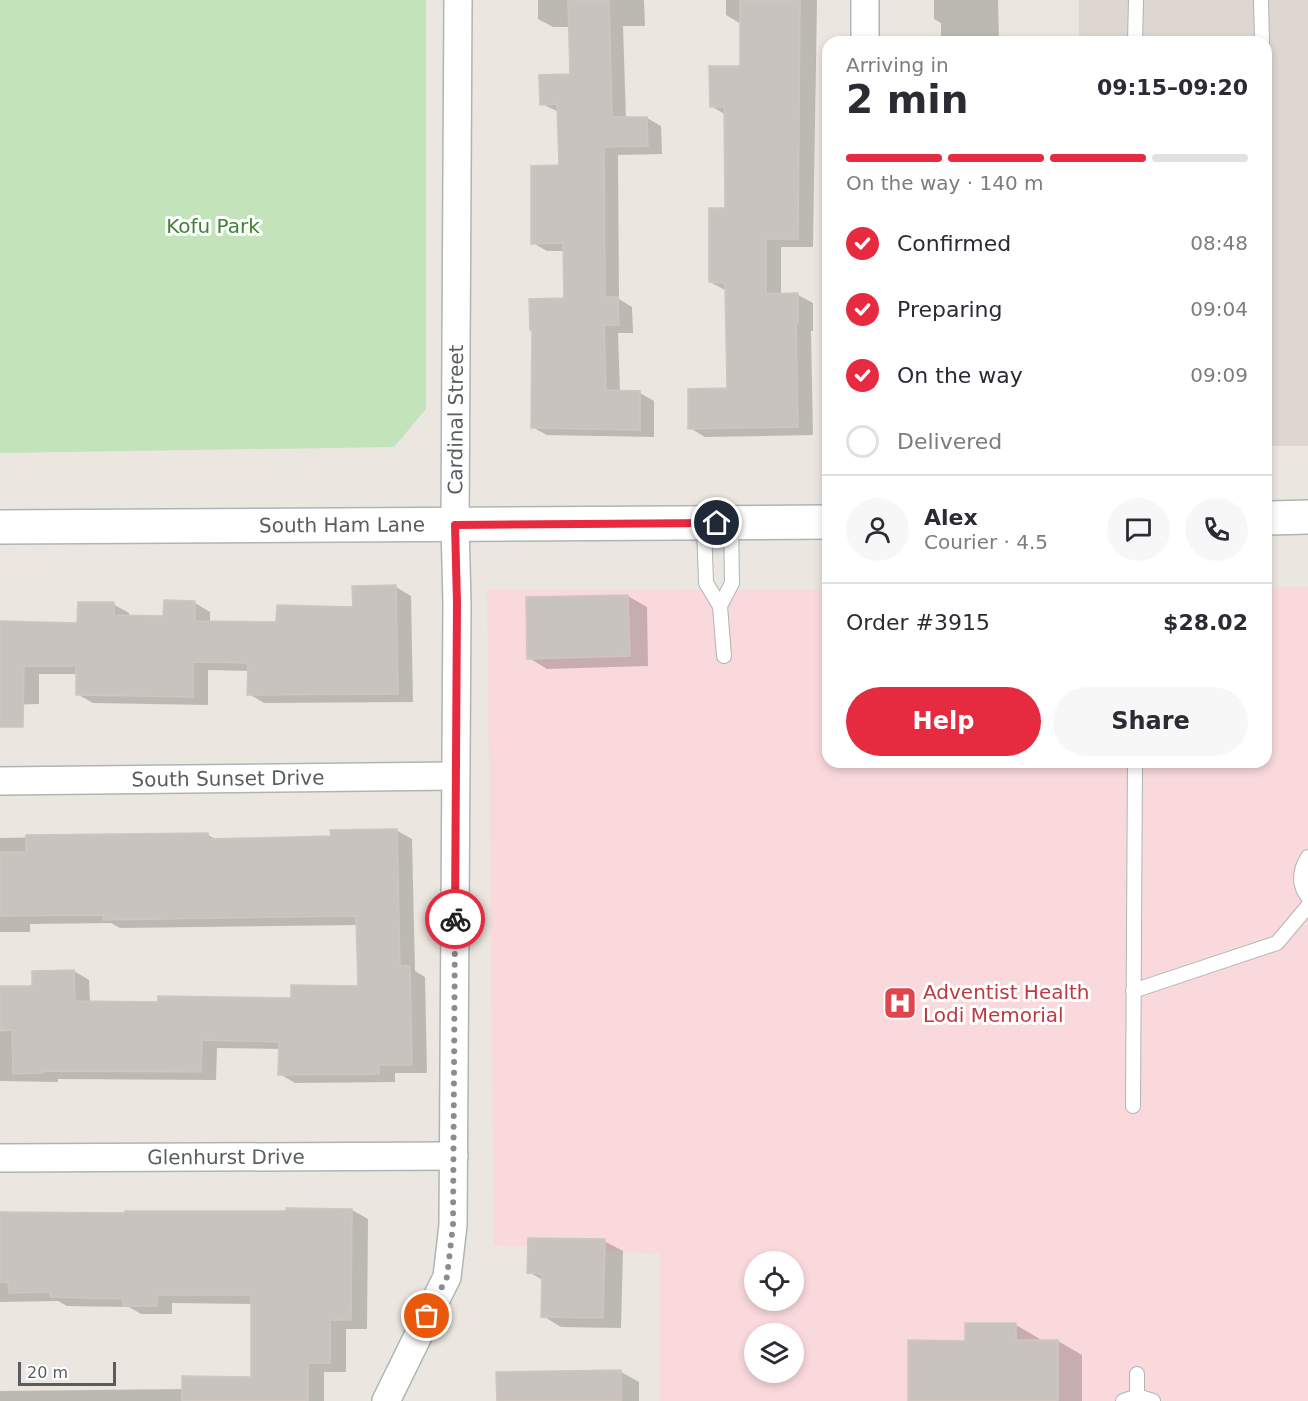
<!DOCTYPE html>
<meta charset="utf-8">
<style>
:root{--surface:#fff;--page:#f7f7f7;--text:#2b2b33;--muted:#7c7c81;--line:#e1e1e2;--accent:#e62a40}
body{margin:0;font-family:"DejaVu Sans",sans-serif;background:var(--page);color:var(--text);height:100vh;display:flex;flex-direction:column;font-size:22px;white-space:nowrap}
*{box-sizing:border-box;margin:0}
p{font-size:20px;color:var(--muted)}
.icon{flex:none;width:33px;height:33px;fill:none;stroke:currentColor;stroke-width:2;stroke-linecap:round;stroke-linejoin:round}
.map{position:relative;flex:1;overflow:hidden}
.panel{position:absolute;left:822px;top:36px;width:450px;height:732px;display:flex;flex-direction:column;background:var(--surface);border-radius:18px;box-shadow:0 3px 9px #0003}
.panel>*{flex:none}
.controls{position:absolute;left:744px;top:1251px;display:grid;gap:12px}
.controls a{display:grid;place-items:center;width:60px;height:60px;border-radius:50%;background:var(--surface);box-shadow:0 3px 9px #0003;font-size:30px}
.scale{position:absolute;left:18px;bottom:15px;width:98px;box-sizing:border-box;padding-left:6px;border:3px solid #585d60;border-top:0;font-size:16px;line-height:21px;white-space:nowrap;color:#585d60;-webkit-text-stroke:4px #fff;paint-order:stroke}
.pin{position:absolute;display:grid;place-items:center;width:51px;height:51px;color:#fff;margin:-26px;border:3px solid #fff;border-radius:50%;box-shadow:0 2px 6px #0007}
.courier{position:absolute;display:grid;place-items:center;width:60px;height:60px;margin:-30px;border:4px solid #e62a40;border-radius:50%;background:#fff;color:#222;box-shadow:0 2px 8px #0007}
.overview em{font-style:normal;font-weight:800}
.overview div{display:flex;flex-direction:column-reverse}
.overview{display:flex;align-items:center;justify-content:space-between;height:102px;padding:0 24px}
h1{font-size:39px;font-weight:800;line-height:45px}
.bar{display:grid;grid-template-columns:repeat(4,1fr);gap:9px 6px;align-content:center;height:72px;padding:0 24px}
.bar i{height:8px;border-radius:4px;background:var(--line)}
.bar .on{background:var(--accent)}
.bar p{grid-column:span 4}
.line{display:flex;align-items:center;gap:15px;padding:0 24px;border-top:2px solid var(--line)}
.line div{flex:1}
.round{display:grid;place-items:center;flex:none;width:63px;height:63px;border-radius:32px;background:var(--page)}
ol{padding:0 24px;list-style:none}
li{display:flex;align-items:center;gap:18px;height:66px}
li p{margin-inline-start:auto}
li .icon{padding:6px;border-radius:50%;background:var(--accent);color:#fff;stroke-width:4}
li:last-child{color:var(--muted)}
li i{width:33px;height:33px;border:3px solid var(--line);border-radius:50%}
.primary-button{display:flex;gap:12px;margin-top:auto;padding:12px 24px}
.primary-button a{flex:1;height:69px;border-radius:36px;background:var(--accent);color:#fff;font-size:24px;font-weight:800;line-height:69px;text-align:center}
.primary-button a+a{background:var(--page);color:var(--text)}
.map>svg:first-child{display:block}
.education{fill:#ddd7d0}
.medical{fill:#fad9dc;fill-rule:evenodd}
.green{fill:#c3e3bb}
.shadow{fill:#0003}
.building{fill:#c8c3be;stroke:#cfc6bd;stroke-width:1.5}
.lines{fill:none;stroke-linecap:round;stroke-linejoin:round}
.lane-casing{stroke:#b0b4b7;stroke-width:16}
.street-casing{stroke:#b0b4b7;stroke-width:30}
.secondary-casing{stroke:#afb4b7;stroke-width:36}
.lane{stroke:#fff;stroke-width:14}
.street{stroke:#fff;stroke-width:27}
.secondary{stroke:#fff;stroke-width:33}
.done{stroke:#8b8d8c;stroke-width:6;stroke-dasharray:0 10.8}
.route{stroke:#e62a40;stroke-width:8}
.labels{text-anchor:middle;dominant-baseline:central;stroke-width:6;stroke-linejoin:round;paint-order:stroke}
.park-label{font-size:20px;fill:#408235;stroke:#fff}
.street-label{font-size:20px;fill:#585d60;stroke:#fff}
.health-label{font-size:20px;fill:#be3a42;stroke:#fff;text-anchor:start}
</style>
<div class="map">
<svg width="1308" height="1401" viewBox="0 0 1308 1401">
<rect width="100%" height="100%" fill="#ebe6df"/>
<!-- education -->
<path class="education" d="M1079 0H1308V446H1266V42H1079Z"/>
<!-- medical -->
<path class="medical" d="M1266 587H1308V1401H660V1254L494 1245 487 590 828 589V762H1266ZM754 1262H794V1300H754ZM754 1334H794V1372H754Z"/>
<!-- green -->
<path class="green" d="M0 0H426V409L394 447 0 453Z"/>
<!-- shadow -->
<path class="shadow" d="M538 0H644L645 26H623L626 119 647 118 661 126 662 154 618 155 619 299 632 307 633 333H618L620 392 640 393 654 401V437L547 435 532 427 566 300 565 251H547L533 243 560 167 559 112 542 104 571 76 570 27H553L538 19Z
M726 0H817L813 247H781V295H798L813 303V331H811L813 435 705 437 690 428 728 389 725 290 710 282 727 209 726 115 711 106 741 68V24L726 15Z
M934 0H998L999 42H941V23L934 19Z
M396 587 411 596 413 702 264 703 249 694V671L208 670V705L93 703 77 694 78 674H39V704L0 705V623L79 624 113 604 129 613V617H165L195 603 210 612V623L278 624 354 609Z
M628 596 647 607 648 666 547 669 529 658 528 599Z
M396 830 412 839 415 971 425 977 427 1073H395V1082L295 1083 280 1074V1049L217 1048 216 1080 58 1079V1082L0 1081V988L34 987 74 971 89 980 90 1002 160 1003 292 1000 359 987 358 925 120 928 111 923 30 924V932H0V838L208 835 217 840 332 838Z
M352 1210 368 1219 367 1329H346V1372H324V1401H0V1391L184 1389 252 1378V1304L172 1303V1314H141L129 1307 67 1306 58 1301 0 1302V1213L126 1215Z
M604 1241 623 1251 621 1328 561 1327 543 1316 544 1281 529 1272Z
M1016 1325 1040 1339V1341H1058L1082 1355V1401H909L966 1342Z
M621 1372 639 1382V1401H498Z"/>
<!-- building -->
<path class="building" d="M568 0H609L612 117H647L648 146 604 147 605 297H618L619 325H604L606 390 640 391V430L531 428 532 330H530L529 299 564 298 563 243 531 244V166L559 165 557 104 540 105 539 75 570 74Z
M740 0H800L798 239H766V294L798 293V323H796L798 427 688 429V389L727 388 725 283 709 282V208H725L724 107H710L709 66H740Z
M396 585 398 694 247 695 248 663 193 662V697L76 695V666H24L23 727H0V621L77 623 78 602H114V615L163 616 164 600 195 601V621L276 622 277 605 353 607 352 586Z
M628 595 630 656 527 659 526 597Z
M397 829 400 966H410L412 1065H379V1074L278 1075 279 1042 202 1040 201 1072 43 1071V1073L13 1074 12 1030 0 1031V986H32V971L74 970 75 1001 158 1002V996L291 998V985L358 986 356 916 103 920V915L0 916V852H26V835L208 833V839L331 836 330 830Z
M286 1208 352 1209 351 1320H330V1363H308V1401H182V1376L251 1377V1295H157V1306H123V1299L50 1297V1292L9 1293 8 1282H0V1212L125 1213V1211H286Z
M528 1238 605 1239 603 1318 541 1317 542 1274 527 1273Z
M965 1323H1016V1340H1058V1401H908V1340L965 1341Z
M621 1370V1401H497L496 1372Z"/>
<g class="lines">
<!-- lane casing -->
<g class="lane-casing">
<path id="lane" d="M1261 0 1262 42
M1135 42 1136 0
M704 523 706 583 720 606 724 656
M720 606 732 583 731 523
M1308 857C1300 870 1298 884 1308 897
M1133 991 1277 943 1308 906
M1133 1106 1135 762
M1137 1374V1396
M1123 1401 1137 1396 1153 1401"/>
</g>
<!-- street casing -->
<g class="street-casing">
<g id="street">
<path d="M865 42V0"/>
<path id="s1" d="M0 781 455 776"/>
<path id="s2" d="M0 1158 454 1156"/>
<path id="s3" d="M386 1401 447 1277 453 1225 457 603 455 525 458 0"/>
</g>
</g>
<!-- secondary casing -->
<g class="secondary-casing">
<g id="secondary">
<path d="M1266 518 1308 517"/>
<path id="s4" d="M0 527 828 522"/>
</g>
</g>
<!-- lane -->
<use href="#lane" class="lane"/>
<!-- street -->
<use href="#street" class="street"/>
<!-- secondary -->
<use href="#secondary" class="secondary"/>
</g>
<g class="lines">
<!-- done -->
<path class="done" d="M427 1316 447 1277 453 1225 455 919"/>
<!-- route -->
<path class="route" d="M455 919 457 603 455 525 717 523"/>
</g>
<!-- icons -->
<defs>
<g id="hospital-square" transform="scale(1.725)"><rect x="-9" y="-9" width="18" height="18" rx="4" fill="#e0444e" stroke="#fff"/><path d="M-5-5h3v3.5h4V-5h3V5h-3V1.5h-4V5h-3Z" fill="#fff"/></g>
</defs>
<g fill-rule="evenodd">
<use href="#hospital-square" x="900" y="1003"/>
</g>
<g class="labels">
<!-- park labels -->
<g class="park-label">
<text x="213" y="226">Kofu Park</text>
</g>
<!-- street labels -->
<g class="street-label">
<text stroke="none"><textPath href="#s3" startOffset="996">Cardinal Street</textPath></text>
<text stroke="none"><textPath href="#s4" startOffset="342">South Ham Lane</textPath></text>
<text stroke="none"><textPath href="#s1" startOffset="228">South Sunset Drive</textPath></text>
<text stroke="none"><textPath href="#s2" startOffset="226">Glenhurst Drive</textPath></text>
</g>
<!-- health labels -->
<g class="health-label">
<text x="923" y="992">Adventist Health<tspan x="923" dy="23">Lodi Memorial</tspan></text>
</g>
</g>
</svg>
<div class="controls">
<a><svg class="icon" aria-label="locate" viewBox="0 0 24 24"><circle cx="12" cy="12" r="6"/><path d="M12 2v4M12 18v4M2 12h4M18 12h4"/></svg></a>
<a><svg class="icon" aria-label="layers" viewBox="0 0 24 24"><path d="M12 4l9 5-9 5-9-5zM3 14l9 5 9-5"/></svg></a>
</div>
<div class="scale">20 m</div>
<div class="pin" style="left:427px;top:1316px;background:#ea580c"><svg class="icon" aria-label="bag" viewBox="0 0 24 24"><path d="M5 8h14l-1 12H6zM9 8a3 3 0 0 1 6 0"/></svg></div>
<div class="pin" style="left:717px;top:523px;background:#1f2937"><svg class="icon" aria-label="home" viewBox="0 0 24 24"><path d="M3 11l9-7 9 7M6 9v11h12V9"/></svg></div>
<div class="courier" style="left:455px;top:919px"><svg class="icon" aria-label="bike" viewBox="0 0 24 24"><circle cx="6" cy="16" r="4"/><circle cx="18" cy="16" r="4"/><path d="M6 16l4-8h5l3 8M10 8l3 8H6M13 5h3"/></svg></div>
<section class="panel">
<div class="overview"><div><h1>2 min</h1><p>Arriving in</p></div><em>09:15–09:20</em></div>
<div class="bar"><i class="on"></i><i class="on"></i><i class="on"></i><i></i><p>On the way · 140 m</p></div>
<ol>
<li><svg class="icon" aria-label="check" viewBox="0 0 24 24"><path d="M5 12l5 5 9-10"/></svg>Confirmed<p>08:48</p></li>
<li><svg class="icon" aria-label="check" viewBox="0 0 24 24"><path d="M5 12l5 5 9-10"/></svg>Preparing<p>09:04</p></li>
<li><svg class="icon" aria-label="check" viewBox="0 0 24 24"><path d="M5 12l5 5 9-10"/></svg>On the way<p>09:09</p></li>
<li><i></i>Delivered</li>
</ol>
<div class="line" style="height:108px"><a class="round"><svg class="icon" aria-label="person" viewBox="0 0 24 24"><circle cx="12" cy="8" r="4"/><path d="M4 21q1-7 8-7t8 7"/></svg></a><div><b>Alex</b><p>Courier · 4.5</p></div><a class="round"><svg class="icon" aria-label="chat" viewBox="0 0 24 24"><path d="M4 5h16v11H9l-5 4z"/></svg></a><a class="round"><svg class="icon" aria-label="phone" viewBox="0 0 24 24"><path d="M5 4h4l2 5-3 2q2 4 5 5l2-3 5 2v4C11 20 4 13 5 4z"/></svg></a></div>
<div class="line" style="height:78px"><div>Order #3915</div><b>$28.02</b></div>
<div class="primary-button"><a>Help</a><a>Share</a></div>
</section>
</div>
